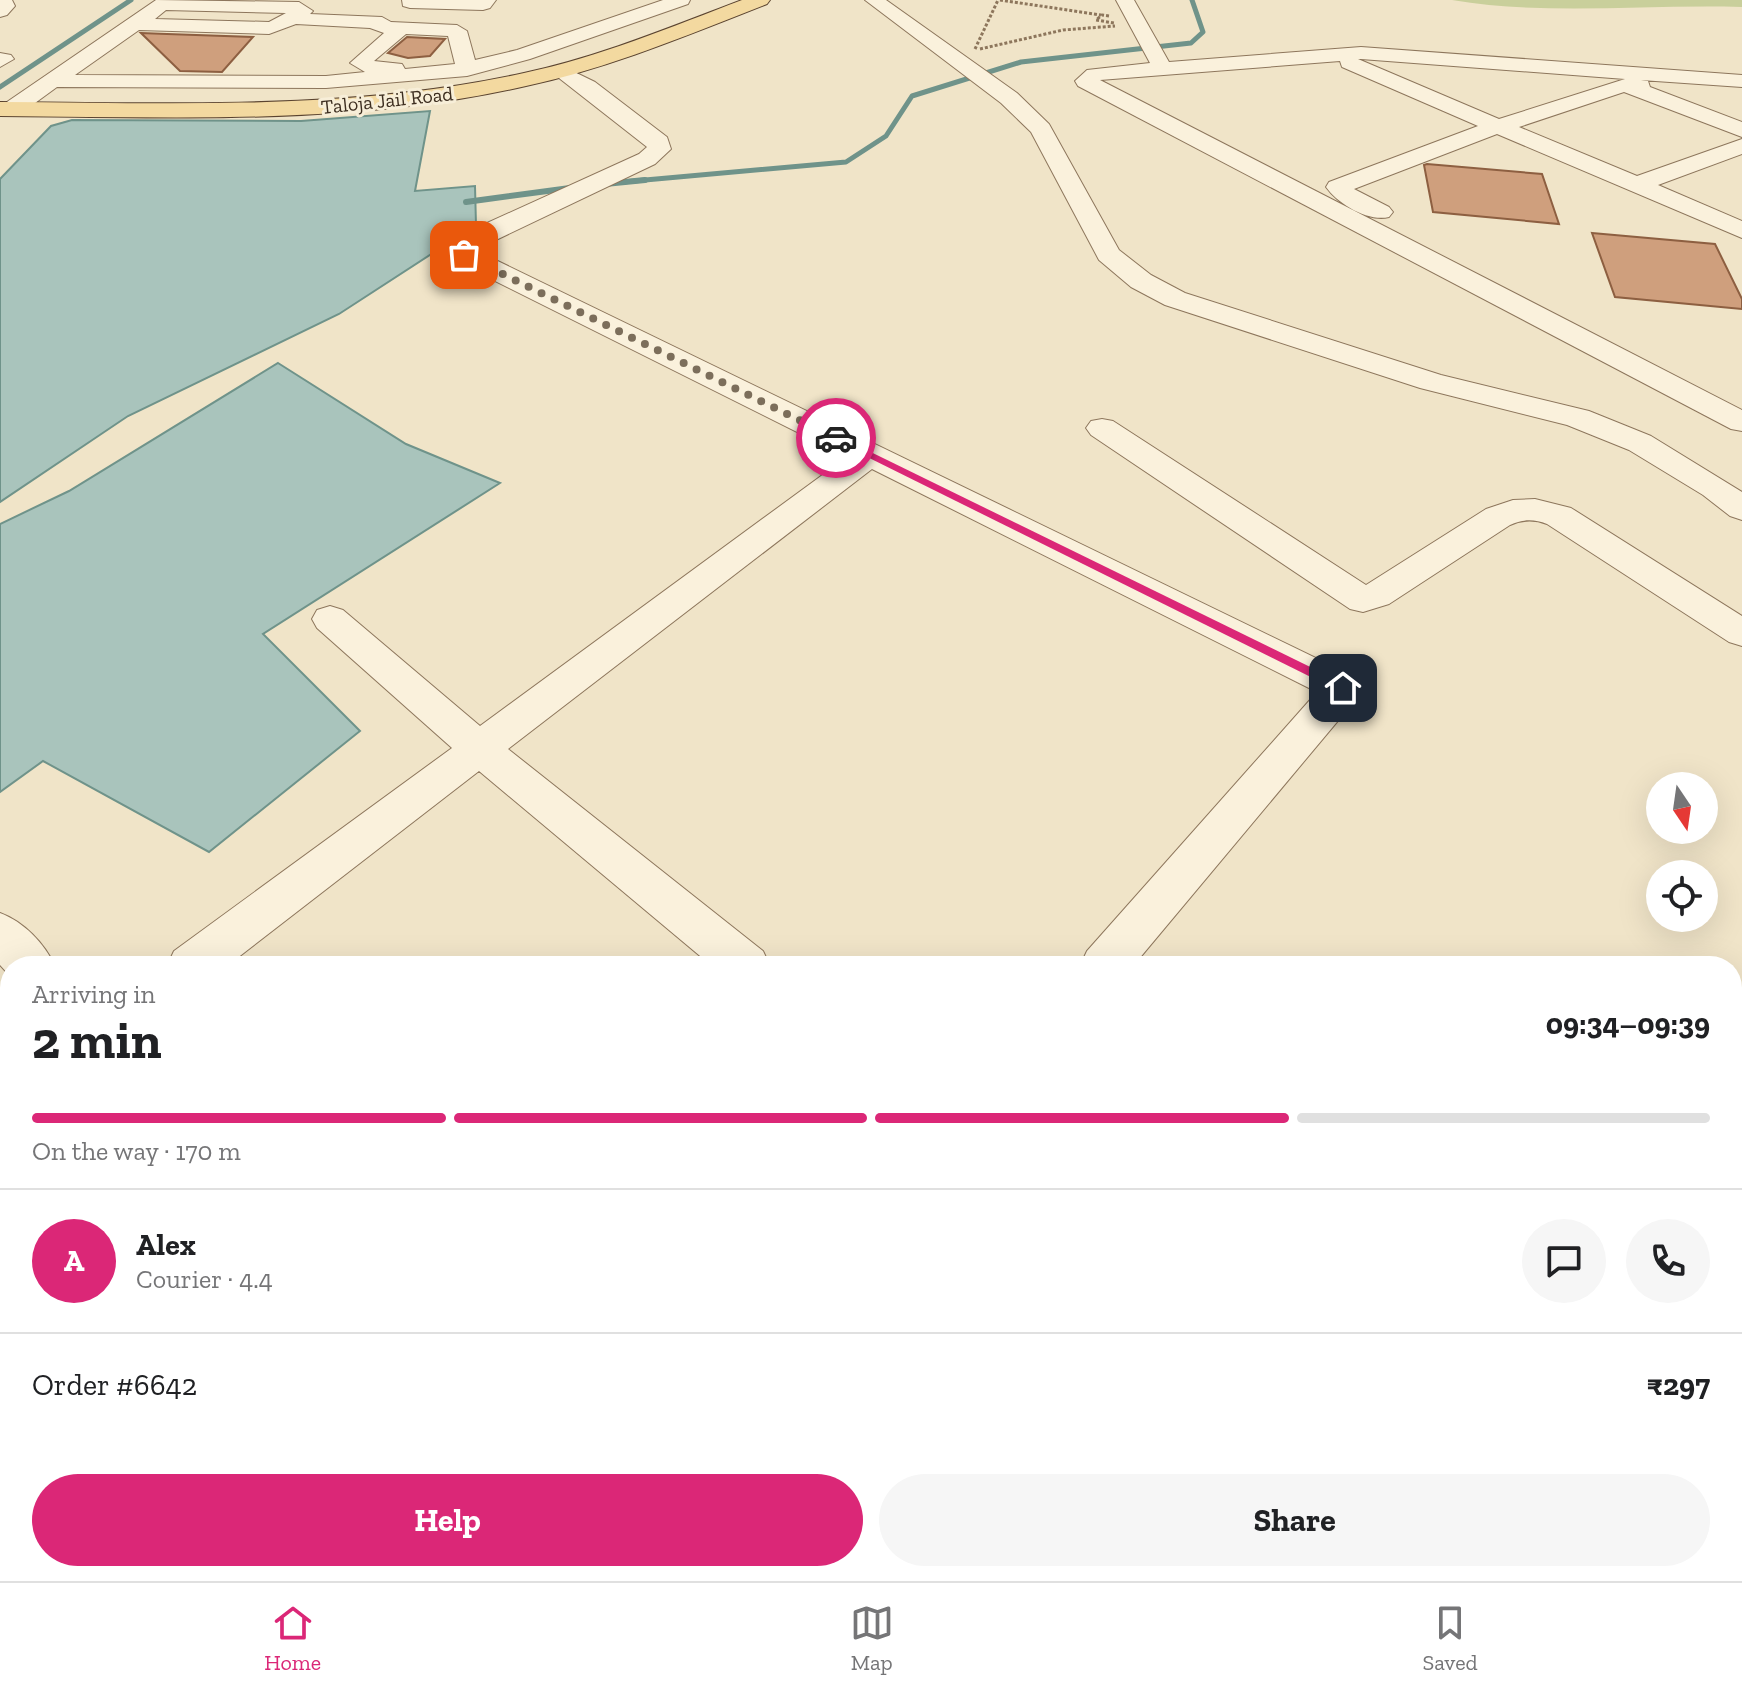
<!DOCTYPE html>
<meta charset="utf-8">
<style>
:root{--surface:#fff;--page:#f6f6f6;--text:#202124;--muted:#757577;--line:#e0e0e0;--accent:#db2777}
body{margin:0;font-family:"Zilla Slab",serif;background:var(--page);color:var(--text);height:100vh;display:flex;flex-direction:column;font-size:30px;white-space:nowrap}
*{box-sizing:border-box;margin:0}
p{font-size:26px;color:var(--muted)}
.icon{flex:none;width:44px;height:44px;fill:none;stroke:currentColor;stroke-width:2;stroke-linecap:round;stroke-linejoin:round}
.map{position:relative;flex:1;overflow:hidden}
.sheet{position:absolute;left:0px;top:956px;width:1742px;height:626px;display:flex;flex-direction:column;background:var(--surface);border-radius:32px 32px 0 0;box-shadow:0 8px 32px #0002}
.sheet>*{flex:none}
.needle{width:52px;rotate:167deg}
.buttons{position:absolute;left:1646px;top:772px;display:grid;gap:16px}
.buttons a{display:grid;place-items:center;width:72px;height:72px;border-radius:50%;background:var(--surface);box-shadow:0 8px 32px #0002;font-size:40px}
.pin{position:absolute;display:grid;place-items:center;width:68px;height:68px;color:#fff;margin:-34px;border-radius:16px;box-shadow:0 4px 12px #0006}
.courier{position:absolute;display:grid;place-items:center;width:80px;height:80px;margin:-40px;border:6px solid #db2777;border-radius:50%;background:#fff;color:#222;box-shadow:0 2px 10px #0007}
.headline em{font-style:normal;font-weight:700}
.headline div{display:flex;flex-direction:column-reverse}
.headline{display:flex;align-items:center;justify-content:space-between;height:136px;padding:0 32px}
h1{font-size:52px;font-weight:700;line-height:60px}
.bar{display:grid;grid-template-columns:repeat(4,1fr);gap:12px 8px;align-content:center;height:96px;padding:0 32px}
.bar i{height:10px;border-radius:6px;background:var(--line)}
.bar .active{background:var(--accent)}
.bar p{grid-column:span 4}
.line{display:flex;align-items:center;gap:20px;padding:0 32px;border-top:2px solid var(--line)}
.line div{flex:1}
.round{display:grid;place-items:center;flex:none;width:84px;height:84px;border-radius:42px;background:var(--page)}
.button{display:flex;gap:16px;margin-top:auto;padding:16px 32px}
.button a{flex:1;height:92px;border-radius:48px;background:var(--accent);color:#fff;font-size:32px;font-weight:700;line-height:92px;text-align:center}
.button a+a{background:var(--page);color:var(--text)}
.dock{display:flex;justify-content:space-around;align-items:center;height:112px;border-top:2px solid var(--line);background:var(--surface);font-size:22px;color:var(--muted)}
.dock a{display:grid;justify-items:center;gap:4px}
.dock .active{color:var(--accent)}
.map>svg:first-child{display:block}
.green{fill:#c9cf9b}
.water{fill:#a9c4bc;stroke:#6f938a;stroke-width:2}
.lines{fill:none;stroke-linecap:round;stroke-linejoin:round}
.stream-far1{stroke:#6f938a;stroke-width:5}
.stream{stroke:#6f938a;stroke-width:6}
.building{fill:#cf9f7d;stroke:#8d5f41;stroke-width:2}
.minor-casing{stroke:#8d765c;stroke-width:2}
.major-casing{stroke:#5b4430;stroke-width:2}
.path{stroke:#8d765c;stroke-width:3;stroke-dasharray:3 2;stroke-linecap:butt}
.minor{fill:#faf1dc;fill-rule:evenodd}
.major{fill:#f3d9a0;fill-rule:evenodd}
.route{fill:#db2777}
.done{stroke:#7c6e5b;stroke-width:8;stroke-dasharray:0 14.4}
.labels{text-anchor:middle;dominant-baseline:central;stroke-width:6;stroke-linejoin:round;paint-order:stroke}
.far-street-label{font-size:20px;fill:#3d2e20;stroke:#f7eed8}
</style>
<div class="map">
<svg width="1742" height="1581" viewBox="0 0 1742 1581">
<rect width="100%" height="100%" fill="#f0e4c8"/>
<!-- green -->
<path class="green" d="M1452 0H1742V7C1645 4 1547 16 1452 0Z"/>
<!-- water -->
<path class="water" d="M430 111 415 191 475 186 476 225 339 314 128 416 0 502V179L51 126 72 120 301 121Z
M278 363 406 444 500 483 263 634 360 731 209 852 43 761 0 792V524L69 491Z"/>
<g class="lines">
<!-- stream-far1 -->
<path class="stream-far1" d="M0 87 131 0
M623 182 846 162 886 136 912 96 1021 62 1191 43 1203 32 1192 0"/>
<!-- stream -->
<path class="stream" d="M605 184 645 180
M466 202 570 188"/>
</g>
<!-- building -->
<path class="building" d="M141 33 167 34 253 37 222 72 180 71Z
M407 37 445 39 430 56 408 58 388 53Z
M1427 164 1542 174 1559 224 1433 212 1424 165Z
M1592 233 1715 244 1742 299V309L1615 297Z"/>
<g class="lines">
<!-- minor casing -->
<g class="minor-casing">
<path id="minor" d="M0 0H12L15 6 7 15 0 17Z
M156 0 299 2 313 11 310 14 382 17 391 22 457 25 467 31 475 60 517 50 663 0H690L688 4 530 59 467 76 326 88 57 87 20 114H4L1 109 4 104ZM166 10 286 13 269 22 155 19ZM296 24 370 28 384 33 350 63 365 72 326 76 75 75 139 30 269 34ZM406 34 448 36 455 64 405 69 402 64 374 61Z
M402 0H496L490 8 483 10 410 8 403 6Z
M865 0H886L1017 93 1049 124 1119 250 1151 275 1185 293 1441 375 1589 411 1651 436 1742 492V520L1730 516 1703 495 1629 450 1567 425 1420 388 1165 305 1131 287 1099 260 1031 132 1001 103Z
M1116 0H1134L1169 62 1361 47 1742 75V87L1641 80 1648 81 1650 87 1742 122V137L1624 92 1519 127 1637 176 1742 139V154L1658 185 1742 221V238L1497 134 1354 189 1389 207 1393 212 1389 217C1368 222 1338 204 1326 187L1329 182 1478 126 1342 67 1340 61 1100 80 1742 410V431L1731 429 1078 86 1075 81 1087 70 1150 63ZM1358 59H1361L1625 79 1499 119Z
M0 53 11 55 14 59 0 67Z
M560 65 595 82 667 137 671 149 655 164 475 250 1357 678 1363 688 1357 698 1133 966H1080L1087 951 1317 692 872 469 508 749 763 951 770 966H712L479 771 227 966H167L174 951 452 748 317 628 312 619 317 610 330 606 343 610 480 726 847 457 455 261 448 249 454 238 639 154 647 147 550 71 553 67Z
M1102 419 1113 421 1366 585 1486 509 1513 500 1535 499 1571 508 1742 616V646L1729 642 1547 524C1534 519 1523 519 1510 525L1389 604 1363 612 1350 609 1091 435 1086 428 1091 421Z
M0 913C24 922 44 943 55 966H10V976L0 965Z
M0 1038 10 1042V1095L0 1091Z
M1732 1097 1742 1101V1153L1732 1149Z
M0 1262 10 1266V1331L0 1327Z
M1732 1267 1742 1271V1330L1732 1326Z
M182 1572H249L253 1581H185Z
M295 1572H364L361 1581H291Z
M406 1572H474L478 1581H409Z
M568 1572H637L641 1581H571Z
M1105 1572H1171L1168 1581H1101Z
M1412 1572H1477L1474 1581H1408Z"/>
</g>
<!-- major casing -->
<g class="major-casing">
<path id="major" d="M742 0H770L767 4C688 35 609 68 526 86 354 126 176 117 0 116V102C175 103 352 111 524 73 599 57 671 27 742 0Z"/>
</g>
<!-- path -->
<path class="path" d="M1000 0 1101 15
M1109 16 1102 15 1096 20 1114 23
M975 49 998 0
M980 49 1063 30 1115 26"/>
<!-- minor -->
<use href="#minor" class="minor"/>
<!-- major -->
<use href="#major" class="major"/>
</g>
<!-- route -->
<path class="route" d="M836 435 1347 685 1349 688 1347 691H1339L833 440Z"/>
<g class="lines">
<!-- done -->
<path class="done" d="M464 255 836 438"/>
</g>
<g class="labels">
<!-- far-street labels -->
<g class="far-street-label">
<text transform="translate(387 100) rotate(-6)">Taloja Jail Road</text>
</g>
</g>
</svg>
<div class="buttons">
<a><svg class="needle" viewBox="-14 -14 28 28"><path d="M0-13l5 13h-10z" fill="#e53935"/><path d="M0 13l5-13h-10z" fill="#757577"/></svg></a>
<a><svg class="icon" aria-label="locate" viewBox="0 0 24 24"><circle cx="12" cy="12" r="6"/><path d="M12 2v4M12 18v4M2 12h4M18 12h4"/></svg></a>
</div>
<div class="pin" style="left:464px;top:255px;background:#ea580c"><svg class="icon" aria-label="bag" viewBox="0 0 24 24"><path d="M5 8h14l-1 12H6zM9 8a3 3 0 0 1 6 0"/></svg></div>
<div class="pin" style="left:1343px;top:688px;background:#1f2937"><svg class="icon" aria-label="home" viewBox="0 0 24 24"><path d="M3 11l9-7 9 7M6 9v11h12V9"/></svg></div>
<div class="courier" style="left:836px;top:438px"><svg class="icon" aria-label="car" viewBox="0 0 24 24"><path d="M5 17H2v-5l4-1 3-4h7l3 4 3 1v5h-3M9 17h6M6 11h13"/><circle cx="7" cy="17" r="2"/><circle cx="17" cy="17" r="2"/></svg></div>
<section class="sheet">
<div class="headline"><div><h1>2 min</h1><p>Arriving in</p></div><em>09:34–09:39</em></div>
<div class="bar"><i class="active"></i><i class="active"></i><i class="active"></i><i></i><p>On the way · 170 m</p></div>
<div class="line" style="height:144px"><b class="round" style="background:var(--accent);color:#fff">A</b><div><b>Alex</b><p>Courier · 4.4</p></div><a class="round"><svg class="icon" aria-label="chat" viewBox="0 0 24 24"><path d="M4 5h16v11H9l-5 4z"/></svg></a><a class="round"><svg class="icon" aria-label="phone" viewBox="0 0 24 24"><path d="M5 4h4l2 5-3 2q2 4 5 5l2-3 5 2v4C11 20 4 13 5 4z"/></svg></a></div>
<div class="line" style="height:104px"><div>Order #6642</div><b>₹297</b></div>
<div class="button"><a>Help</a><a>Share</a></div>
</section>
</div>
<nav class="dock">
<a class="active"><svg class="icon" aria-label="home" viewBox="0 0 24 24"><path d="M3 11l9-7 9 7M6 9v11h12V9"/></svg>Home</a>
<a><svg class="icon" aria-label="map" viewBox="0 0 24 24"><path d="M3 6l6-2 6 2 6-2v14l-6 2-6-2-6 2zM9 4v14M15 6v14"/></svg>Map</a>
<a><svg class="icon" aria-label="saved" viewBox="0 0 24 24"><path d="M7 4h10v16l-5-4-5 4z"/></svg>Saved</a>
</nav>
